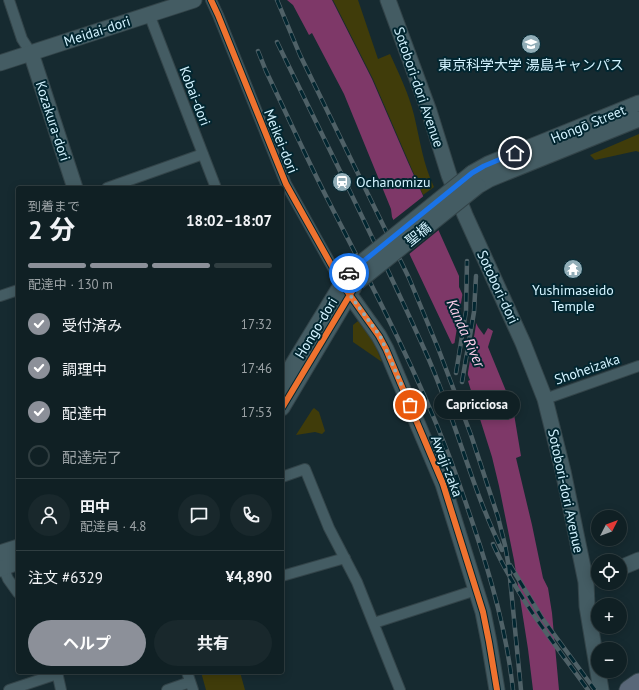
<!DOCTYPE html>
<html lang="ja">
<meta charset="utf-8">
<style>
:root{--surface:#102024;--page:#19282c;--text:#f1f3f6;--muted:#9ca3a6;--line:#303e41;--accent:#8c9099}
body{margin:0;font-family:"PT Sans","Noto Sans JP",sans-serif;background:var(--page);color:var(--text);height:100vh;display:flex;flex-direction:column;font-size:15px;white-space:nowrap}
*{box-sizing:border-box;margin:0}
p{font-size:13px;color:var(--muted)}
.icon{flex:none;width:22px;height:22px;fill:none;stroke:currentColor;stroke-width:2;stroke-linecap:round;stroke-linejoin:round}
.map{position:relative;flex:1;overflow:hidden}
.drawer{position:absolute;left:16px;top:186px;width:268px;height:488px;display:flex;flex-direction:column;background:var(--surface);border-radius:4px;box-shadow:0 2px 10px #0003,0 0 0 1px var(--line)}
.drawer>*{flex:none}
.needle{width:26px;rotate:48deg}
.fabs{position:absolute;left:591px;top:510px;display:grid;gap:8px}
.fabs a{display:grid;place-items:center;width:36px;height:36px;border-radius:50%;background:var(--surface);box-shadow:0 2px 10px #0003,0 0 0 1px var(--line);font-size:20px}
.pin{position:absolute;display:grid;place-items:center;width:34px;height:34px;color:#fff;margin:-17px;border:2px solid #fff;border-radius:50%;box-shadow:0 1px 4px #0007}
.courier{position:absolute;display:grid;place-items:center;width:40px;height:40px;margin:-20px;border:3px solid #1a73e8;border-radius:50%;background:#fff;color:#222;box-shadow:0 1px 5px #0007}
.bubble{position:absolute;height:28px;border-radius:14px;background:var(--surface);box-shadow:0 2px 10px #0003,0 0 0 1px var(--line);font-size:13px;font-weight:700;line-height:28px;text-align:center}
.head em{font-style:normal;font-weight:700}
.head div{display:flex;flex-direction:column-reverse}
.head{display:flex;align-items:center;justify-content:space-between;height:68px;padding:0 12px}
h1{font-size:26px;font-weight:700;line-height:30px}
.bar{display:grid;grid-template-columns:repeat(4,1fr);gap:6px 4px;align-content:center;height:48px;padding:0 12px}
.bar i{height:5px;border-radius:3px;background:var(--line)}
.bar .current{background:var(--accent)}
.bar p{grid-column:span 4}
.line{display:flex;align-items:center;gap:10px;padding:0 12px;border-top:1px solid var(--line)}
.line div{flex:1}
.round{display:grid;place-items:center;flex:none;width:42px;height:42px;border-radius:21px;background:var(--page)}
ol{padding:0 12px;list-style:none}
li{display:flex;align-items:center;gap:12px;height:44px}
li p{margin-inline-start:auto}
li .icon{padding:4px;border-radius:50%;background:var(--accent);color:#fff;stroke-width:4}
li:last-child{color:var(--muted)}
li i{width:22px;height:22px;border:2px solid var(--line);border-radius:50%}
.cta{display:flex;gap:8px;margin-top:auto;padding:8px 12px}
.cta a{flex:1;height:46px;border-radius:24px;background:var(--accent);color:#fff;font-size:16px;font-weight:700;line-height:46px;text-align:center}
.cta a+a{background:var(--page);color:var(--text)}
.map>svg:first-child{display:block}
.green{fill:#403c0a}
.water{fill:#7e3868}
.pier{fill:#162a30}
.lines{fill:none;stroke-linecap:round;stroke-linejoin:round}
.street-casing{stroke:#334449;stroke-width:12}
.secondary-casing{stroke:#334449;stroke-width:17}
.highway-casing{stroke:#334449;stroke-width:21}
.street{stroke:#445c63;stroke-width:10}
.secondary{stroke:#445c63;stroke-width:15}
.highway{stroke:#596778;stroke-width:19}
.rail-casing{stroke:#4f6167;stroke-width:4.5}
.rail{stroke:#022630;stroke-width:3;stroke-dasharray:9;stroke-linecap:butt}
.secondary-bridge-casing{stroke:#334449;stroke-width:17;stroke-linecap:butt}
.secondary-bridge{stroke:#445c63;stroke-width:15}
.cycleway-casing{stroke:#022630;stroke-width:8}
.cycleway{stroke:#ef722f;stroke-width:6}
.done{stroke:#91adb7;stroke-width:4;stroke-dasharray:0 7.2}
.route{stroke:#1a73e8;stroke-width:5}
.labels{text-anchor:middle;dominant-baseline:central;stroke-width:4;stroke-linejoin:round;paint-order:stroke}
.street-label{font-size:14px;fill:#d3f3ff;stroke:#022630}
.poi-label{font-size:14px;fill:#d3f3ff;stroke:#022630}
.water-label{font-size:15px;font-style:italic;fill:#fdcfeb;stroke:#022630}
</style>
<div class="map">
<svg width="639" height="690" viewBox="0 0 639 690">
<rect width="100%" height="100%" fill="#162a30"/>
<!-- green -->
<path class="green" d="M333 0H358L378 59 390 54C399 74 409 94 414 115 420 140 423 164 434 187L423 195 373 79Z
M639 134V152L636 151 595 160 590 155Z
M358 321 374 342 382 362 353 342V325Z
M314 408 319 412 325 431 322 434 315 432 296 435 312 410Z
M201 672H240L245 690H206Z"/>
<!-- water -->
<path class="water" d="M287 0H332L372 79 407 160 459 276V287L478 327 484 335 488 328 493 331 488 347 513 408 521 456 516 458 532 525 543 578 548 588 552 613 559 690H533L528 649 514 560 499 486 492 457 468 381 470 380 455 343 452 344 392 217 391 209 344 94 312 33 309 35 293 5Z"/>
<!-- pier -->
<path class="pier" d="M425 195 440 229 408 255 392 221Z
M463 291 477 319 467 378 454 346Z"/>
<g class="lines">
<!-- street casing -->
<g class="street-casing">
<path id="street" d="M9 0 22 39 31 53
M211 0 218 15 286 184 342 284
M149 14 216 188
M107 188 203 154
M0 296 18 290
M545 399 639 366
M282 477 305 469 329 528 357 582 400 690
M1 562 8 579 18 593
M282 576 345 558
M374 623 476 590
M57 672 61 690
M187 672 193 690
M9 690 57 674
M167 690 190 682"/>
</g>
<!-- secondary casing -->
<g class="secondary-casing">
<path id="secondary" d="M388 0 429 111 449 175 465 215 523 343 545 399 563 471 586 582 587 606 601 690
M31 53 75 188
M0 63 194 0
M472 173 488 164 639 103
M478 186 490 179 639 119
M342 284 379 336 386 349 443 484 483 612 489 642 497 690
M282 382 346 277
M282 408 354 287
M0 553 18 547
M620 568 639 560
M0 569 18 562"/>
</g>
<!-- highway casing -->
<g class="highway-casing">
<path id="highway" d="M629 690 639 683"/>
</g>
<!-- street -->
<use href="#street" class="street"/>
<!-- secondary -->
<use href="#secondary" class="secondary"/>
<!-- highway -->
<use href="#highway" class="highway"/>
<!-- rail casing -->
<g class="rail-casing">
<path id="rail" d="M277 0 300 55 409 278 438 348 471 435 498 517 505 545 509 568 521 690
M277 42C327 145 379 248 426 353 455 417 471 487 502 550
M258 51 266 71C287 115 307 159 329 202 370 282 413 363 446 448 456 473 464 498 473 524 491 578 507 633 513 690
M456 373 466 311 467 261
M462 382 474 312 476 276
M493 544C517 597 554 643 588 690
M510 565 542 618 595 690"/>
</g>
<!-- rail -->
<use href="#rail" class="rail"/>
<!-- secondary-bridge casing -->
<g class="secondary-bridge-casing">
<path id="secondary-bridge" d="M352 270 472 173
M358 282 478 186"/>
</g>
<!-- secondary-bridge -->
<use href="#secondary-bridge" class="secondary-bridge"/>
<!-- cycleway casing -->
<g class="cycleway-casing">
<path id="cycleway" d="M211 0 218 15 286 184 342 284 379 336 386 349 443 484 483 612 489 642 497 690
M282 408 354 288 358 282"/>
</g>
<!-- cycleway -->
<use href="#cycleway" class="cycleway"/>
</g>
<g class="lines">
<!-- done -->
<path class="done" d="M349 273 342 284 380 336 386 349 410 405"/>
<!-- route -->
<path class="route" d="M349 273 472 173 484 166 515 153"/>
</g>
<!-- icons -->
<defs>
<g id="university-disc" transform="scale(1)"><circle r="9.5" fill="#91adb7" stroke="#022630"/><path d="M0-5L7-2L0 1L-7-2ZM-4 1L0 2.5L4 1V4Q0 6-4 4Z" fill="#fff"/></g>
<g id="station-disc" transform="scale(1)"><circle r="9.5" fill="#91adb7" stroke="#022630"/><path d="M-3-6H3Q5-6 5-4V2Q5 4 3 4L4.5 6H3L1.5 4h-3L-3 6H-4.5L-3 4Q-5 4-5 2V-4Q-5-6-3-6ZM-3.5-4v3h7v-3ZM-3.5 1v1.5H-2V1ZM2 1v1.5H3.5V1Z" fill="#fff"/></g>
<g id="temple-disc" transform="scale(1)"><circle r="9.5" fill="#91adb7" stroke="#022630"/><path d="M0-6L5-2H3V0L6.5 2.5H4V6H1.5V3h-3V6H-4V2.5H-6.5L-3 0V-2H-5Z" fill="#fff"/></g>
</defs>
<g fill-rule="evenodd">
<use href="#university-disc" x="531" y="44"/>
<use href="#station-disc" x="342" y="182"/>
<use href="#temple-disc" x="573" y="269"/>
</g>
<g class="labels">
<!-- street labels -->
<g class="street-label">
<text transform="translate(97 31) rotate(-18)">Meidai-dori</text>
<text transform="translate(419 87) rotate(71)">Sotobori-dori Avenue</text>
<text transform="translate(195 96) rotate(69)">Kobai-dori</text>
<text transform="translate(53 121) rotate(72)">Kozakura-dori</text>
<text transform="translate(588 124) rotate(-22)">Hongō Street</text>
<text transform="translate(281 141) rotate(68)">Meikei-dori</text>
<text transform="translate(418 234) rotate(-39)">聖橋</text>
<text transform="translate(498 287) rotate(65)">Sotobori-dori</text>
<text transform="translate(316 328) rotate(-59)">Hongo-dori</text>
<text transform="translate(587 369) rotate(-19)">Shoheizaka</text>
<text transform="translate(447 466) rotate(69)">Awaji-zaka</text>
<text transform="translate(566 491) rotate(78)">Sotobori-dori Avenue</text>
</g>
<!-- poi labels -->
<g class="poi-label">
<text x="531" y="65">東京科学大学 湯島キャンパス</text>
<text x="356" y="182" text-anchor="start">Ochanomizu</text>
<text x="573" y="290">Yushimaseido<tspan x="573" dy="16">Temple</tspan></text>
</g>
<!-- water labels -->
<g class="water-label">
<text transform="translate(466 333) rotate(66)">Kanda River</text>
</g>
</g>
</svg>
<div class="fabs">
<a><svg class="needle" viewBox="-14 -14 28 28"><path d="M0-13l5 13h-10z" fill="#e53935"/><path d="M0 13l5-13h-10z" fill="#9ca3a6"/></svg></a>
<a><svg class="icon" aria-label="locate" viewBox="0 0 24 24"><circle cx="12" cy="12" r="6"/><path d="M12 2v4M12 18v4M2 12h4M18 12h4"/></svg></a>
<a>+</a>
<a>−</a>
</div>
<div class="pin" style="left:410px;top:405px;background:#ea580c"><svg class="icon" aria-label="bag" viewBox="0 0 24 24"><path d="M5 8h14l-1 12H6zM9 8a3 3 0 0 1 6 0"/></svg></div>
<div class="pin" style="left:515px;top:153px;background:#1f2937"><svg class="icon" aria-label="home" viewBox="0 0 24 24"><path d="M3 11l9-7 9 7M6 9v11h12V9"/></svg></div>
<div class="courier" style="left:349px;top:273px"><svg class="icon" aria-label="car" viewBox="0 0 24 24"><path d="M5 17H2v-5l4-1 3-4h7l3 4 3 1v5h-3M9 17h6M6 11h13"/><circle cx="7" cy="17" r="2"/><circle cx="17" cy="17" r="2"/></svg></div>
<div class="bubble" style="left:434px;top:391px;width:86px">Capricciosa</div>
<section class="drawer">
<div class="head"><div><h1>2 分</h1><p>到着まで</p></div><em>18:02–18:07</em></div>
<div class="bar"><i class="current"></i><i class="current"></i><i class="current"></i><i></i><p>配達中 · 130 m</p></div>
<ol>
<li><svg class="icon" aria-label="check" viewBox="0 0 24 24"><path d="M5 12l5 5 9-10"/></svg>受付済み<p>17:32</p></li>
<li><svg class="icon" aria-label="check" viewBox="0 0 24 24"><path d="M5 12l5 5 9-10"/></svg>調理中<p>17:46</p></li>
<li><svg class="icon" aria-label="check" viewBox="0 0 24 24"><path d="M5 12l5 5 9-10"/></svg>配達中<p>17:53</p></li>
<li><i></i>配達完了</li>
</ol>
<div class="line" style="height:72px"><a class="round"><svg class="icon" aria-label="person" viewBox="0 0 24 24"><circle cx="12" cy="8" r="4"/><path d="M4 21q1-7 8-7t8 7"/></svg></a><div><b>田中</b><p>配達員 · 4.8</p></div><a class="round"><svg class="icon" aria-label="chat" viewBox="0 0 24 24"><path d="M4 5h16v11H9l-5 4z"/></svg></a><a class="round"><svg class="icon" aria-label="phone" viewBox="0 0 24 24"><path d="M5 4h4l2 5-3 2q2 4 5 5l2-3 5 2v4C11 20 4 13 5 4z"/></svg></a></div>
<div class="line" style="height:52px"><div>注文 #6329</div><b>¥4,890</b></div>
<div class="cta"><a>ヘルプ</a><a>共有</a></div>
</section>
</div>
